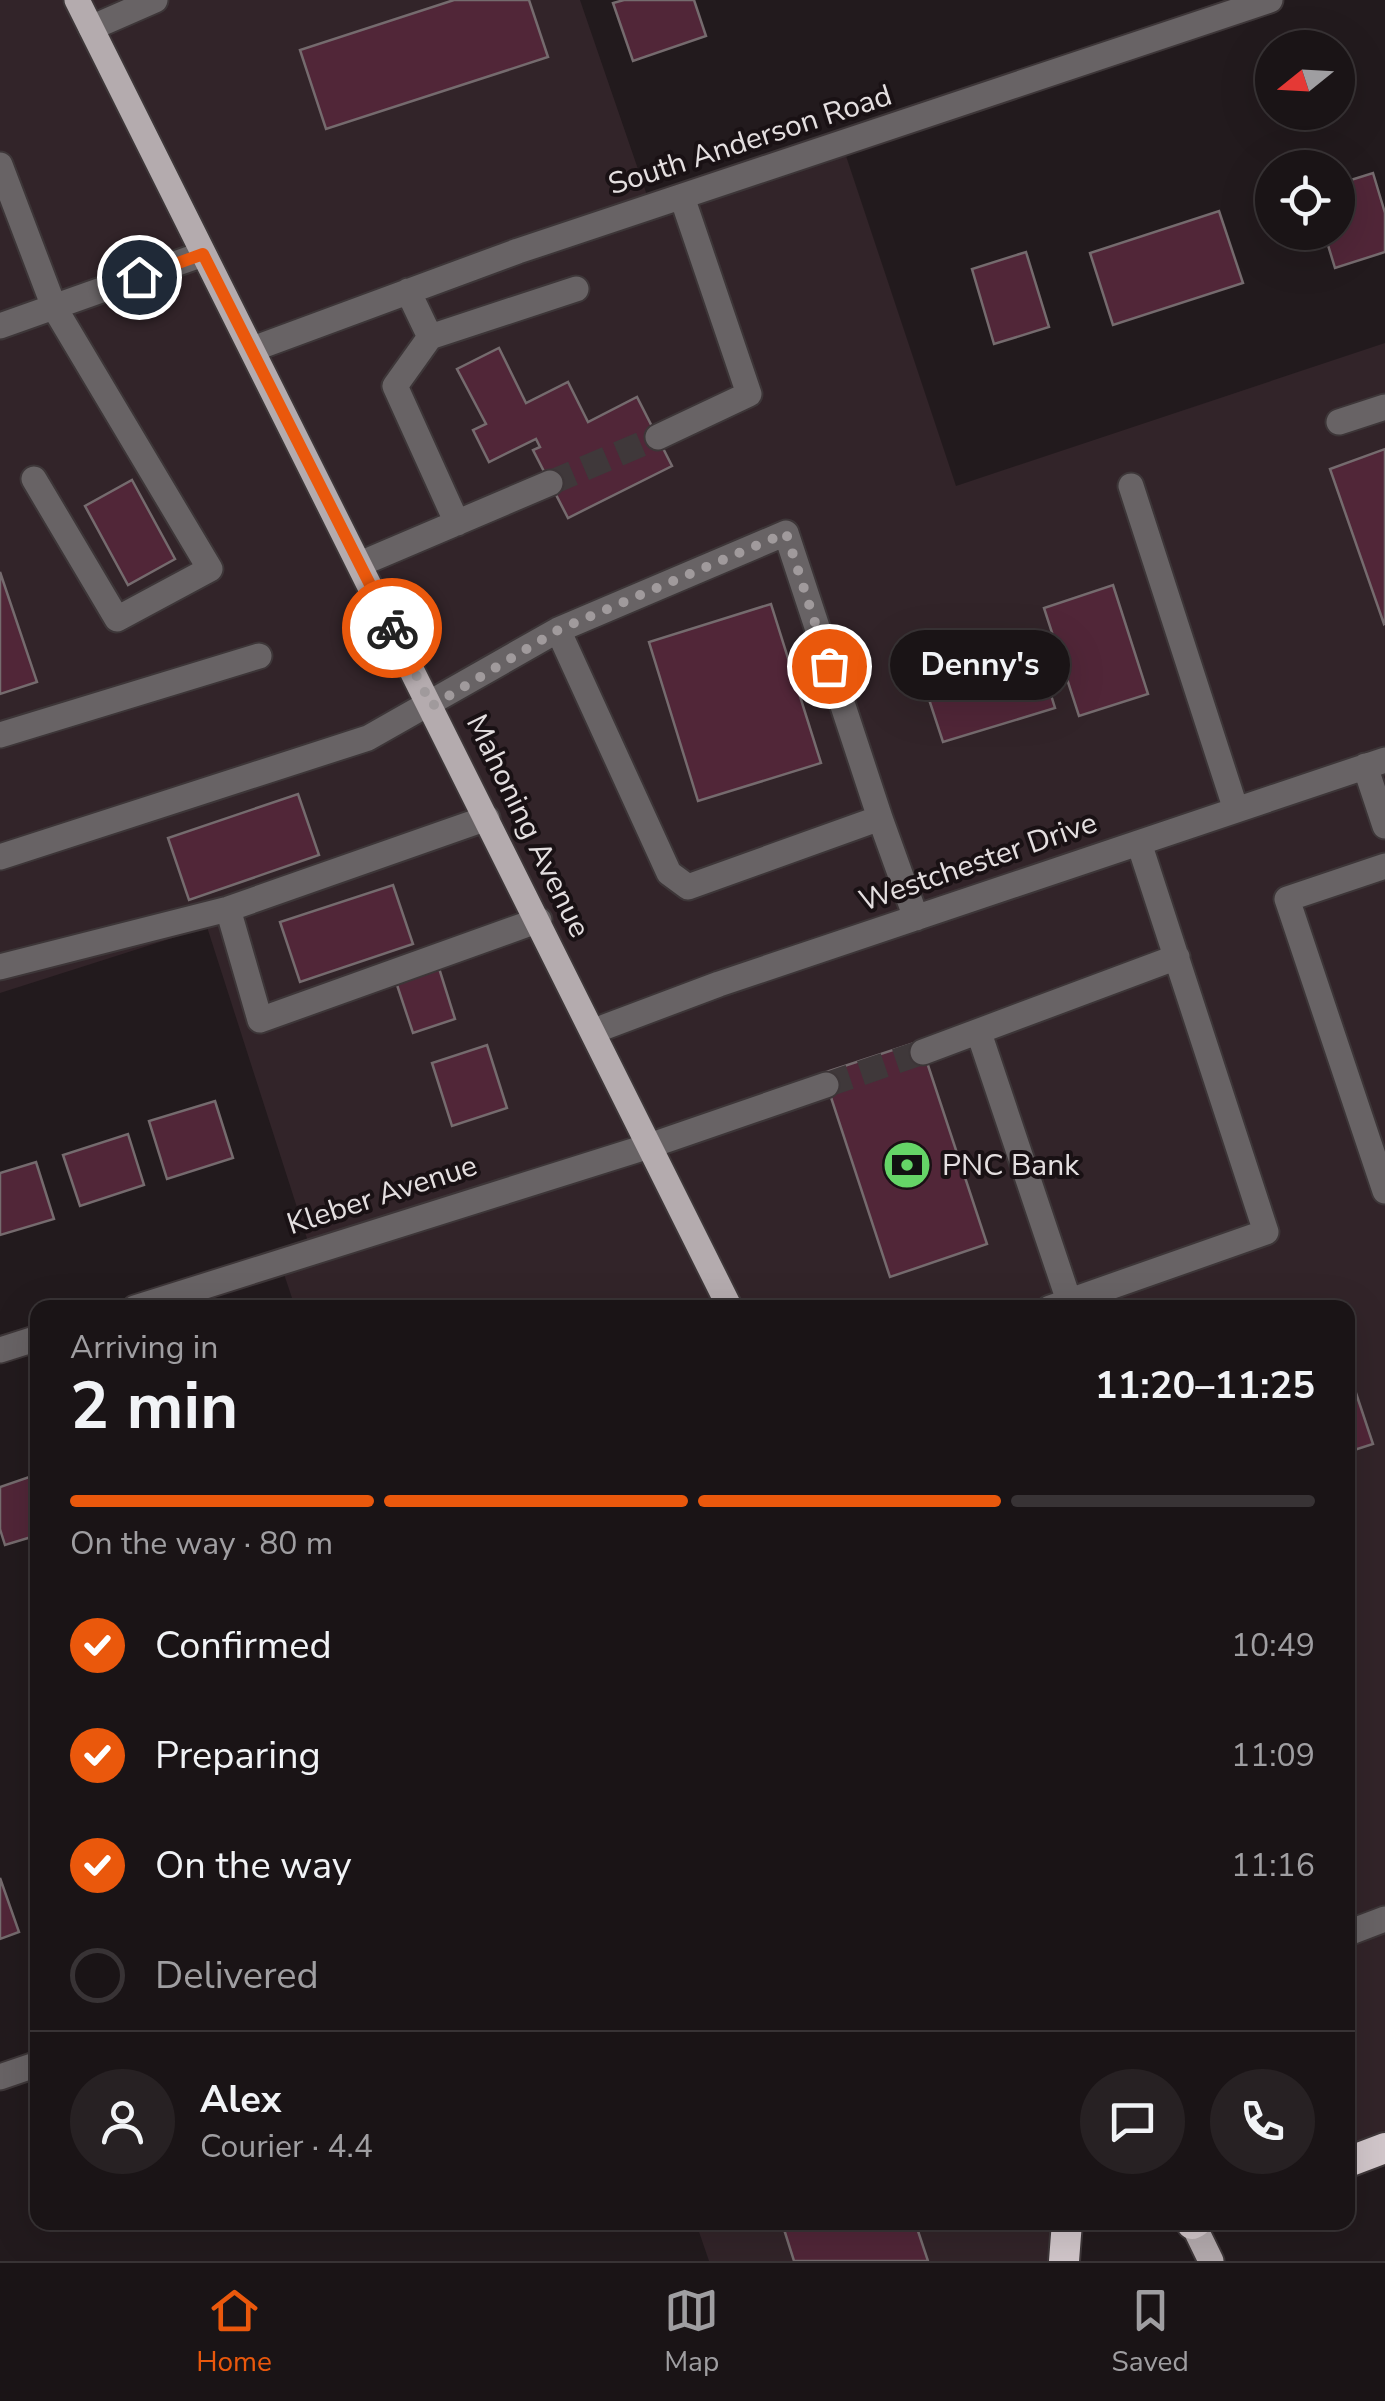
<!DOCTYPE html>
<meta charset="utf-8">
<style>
:root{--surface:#1a1416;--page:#272123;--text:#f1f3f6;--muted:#9f9ea1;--line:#383335;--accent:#ea580c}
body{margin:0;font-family:"Nunito Sans",sans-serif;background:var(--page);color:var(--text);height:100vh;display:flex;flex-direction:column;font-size:38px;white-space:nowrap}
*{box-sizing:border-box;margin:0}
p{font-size:32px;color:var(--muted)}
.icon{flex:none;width:55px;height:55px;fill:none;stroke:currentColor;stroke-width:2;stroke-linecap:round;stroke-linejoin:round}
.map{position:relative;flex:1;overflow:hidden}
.panel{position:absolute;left:30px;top:1300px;width:1325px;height:930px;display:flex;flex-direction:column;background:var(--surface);border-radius:20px;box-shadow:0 10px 40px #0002,0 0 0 2px var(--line)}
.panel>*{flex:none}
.needle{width:65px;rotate:252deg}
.controls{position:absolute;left:1255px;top:30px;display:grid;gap:20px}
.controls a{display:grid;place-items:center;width:100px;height:100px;border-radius:50%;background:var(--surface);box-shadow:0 10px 40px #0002,0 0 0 2px var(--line);font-size:50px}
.pin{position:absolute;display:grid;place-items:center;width:85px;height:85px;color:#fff;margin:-42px;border:5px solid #fff;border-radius:50%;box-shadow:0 2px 10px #0007}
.courier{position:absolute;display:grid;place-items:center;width:100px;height:100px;margin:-50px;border:8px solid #ea580c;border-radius:50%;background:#fff;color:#222;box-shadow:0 2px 12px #0007}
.bubble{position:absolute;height:70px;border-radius:35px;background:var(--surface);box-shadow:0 10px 40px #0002,0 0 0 2px var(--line);font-size:32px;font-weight:700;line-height:70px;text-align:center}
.overview em{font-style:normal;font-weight:700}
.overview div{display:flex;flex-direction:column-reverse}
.overview{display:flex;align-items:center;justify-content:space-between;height:170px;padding:0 40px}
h1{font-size:65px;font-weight:700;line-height:75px}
.bar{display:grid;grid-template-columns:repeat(4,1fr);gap:15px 10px;align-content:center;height:120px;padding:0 40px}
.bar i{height:12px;border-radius:8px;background:var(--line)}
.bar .active{background:var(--accent)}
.bar p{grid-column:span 4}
.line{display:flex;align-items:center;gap:25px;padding:0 40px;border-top:2px solid var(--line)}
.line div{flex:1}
.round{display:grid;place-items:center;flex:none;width:105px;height:105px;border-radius:52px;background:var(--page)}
ol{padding:0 40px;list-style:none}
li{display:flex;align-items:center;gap:30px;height:110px}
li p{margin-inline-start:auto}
li .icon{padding:10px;border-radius:50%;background:var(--accent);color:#fff;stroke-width:4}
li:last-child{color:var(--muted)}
li i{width:55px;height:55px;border:5px solid var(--line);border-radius:50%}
.menu{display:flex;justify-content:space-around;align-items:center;height:140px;border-top:2px solid var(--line);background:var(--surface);font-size:28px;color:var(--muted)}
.menu a{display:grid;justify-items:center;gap:5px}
.menu .active{color:var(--accent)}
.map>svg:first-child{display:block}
.built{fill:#322429}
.building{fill:#512638;stroke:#756b6e;stroke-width:2.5}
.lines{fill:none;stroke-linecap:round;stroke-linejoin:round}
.minor-tunnel{stroke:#3f383a;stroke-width:25;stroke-dasharray:25 12;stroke-linecap:butt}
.minor-casing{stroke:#3d3638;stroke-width:29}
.major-casing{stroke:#3d3638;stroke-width:29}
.highway-casing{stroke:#3d3638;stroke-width:34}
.minor{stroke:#686365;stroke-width:25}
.major{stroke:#b4abae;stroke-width:25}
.highway{stroke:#d2c7cb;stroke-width:30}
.done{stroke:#a09a9c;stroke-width:10;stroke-dasharray:0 18}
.route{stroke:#ea580c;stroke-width:12}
.labels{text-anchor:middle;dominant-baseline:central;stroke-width:8;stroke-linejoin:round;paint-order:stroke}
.street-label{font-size:30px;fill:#e4dfe0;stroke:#191114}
.poi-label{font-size:30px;fill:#e4dfe0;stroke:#191114;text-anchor:start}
</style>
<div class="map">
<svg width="1385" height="2261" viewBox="0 0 1385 2261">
<rect width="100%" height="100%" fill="#221a1d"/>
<!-- built -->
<path class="built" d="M0 0H580L651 207 842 144 956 486 1385 343V2148L1348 2162V1308L295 1307 280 1262 311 1251 207 927 0 993Z
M696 2223H1067L1064 2261H709Z"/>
<!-- building -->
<path class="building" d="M454 0H529L548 57 326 129 300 50Z
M624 0H694L706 36 633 61 613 3Z
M1373 173 1385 213V252L1335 268 1324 232H1338V184Z
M1219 211 1243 283 1113 325 1090 253Z
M1026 252 1049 327 994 344 972 269Z
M499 348 526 403 568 382 588 422 637 397 672 466 568 518 533 450 540 447 536 439 489 462 473 430 486 424 457 369Z
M1385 449V623L1384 624 1330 469Z
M132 480 175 559 128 585 85 506Z
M0 572 37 682 0 694Z
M1113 585 1148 694 1079 716 1044 608Z
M771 604 821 763 698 801 649 642Z
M1032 634 1055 708 943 742 919 669Z
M298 794 319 855 189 900 168 838Z
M393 885 413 944 300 982 280 922Z
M438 965 455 1019 413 1033 395 979Z
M920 1041 987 1244 890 1277 823 1073Z
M487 1045 507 1108 452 1126 432 1063Z
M215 1101 233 1158 167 1179 149 1121Z
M128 1134 144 1185 80 1206 63 1155Z
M36 1162 54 1219 0 1235V1173Z
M1348 1369 1373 1444 1348 1452Z
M38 1474V1535L5 1545 0 1529V1487Z
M0 1878 19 1932 0 1939Z
M915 2222 928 2261H794L782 2223Z"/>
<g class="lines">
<!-- minor-tunnel -->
<path class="minor-tunnel" d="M550 483 658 437
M826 1085 923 1052"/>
<!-- minor casing -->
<g class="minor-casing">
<path id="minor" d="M91 28 155 0
M0 165 54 307 210 569 117 619 34 479
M408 291 430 337
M0 326 203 254
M253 349 518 251 1270 0
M1339 422 1385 407
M658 437 749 394 682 197
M1131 486 1236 810
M457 523 395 386 430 337 576 289
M360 564 550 483
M0 735 259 656
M1365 766 1385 826
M880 818 916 918
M0 857 368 738 558 630 786 533 880 818 688 887 669 873 558 630
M1385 866 1287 899 1385 1191
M228 909 260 1020 539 920
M0 967 228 909 487 818
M594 1031 719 984 1385 760
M979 1033 1069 1301
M923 1052 1177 957
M135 1308 649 1146 826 1085
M1050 1308 1266 1232 1139 843
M0 1350 38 1338
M1348 1933 1385 1919
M0 2077 38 2064"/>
</g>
<!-- major casing -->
<g class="major-casing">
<path id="major" d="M77 0 730 1308
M1192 2222 1211 2261"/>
</g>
<!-- highway casing -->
<g class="highway-casing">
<path id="highway" d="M1348 2162 1385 2148
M1192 2224 1196 2222
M1064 2261 1067 2222"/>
</g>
<!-- minor -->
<use href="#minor" class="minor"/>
<!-- major -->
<use href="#major" class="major"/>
<!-- highway -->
<use href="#highway" class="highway"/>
</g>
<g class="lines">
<!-- done -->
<path class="done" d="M392 628 432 706 558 630 786 533 829 666"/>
<!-- route -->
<path class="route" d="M139 277 203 254 392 628"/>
</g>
<!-- icons -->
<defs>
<g id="bank-disc" transform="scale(2.5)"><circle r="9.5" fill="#65d467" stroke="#191114"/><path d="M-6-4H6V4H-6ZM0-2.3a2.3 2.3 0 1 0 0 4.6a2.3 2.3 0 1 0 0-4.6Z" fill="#111"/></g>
</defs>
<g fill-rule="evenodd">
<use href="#bank-disc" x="907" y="1165"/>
</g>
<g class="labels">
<!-- street labels -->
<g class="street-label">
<text transform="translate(750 140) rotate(-18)">South Anderson Road</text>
<text transform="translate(528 826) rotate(64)">Mahoning Avenue</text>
<text transform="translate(978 862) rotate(-19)">Westchester Drive</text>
<text transform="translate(382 1195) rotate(-18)">Kleber Avenue</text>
</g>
<!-- poi labels -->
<g class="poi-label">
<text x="942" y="1165">PNC Bank</text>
</g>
</g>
</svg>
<div class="controls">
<a><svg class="needle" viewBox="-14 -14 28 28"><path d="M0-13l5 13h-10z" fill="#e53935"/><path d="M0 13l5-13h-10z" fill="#9f9ea1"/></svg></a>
<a><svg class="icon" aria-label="locate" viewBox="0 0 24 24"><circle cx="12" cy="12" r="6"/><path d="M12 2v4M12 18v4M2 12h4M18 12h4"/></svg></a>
</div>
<div class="pin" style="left:829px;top:666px;background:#ea580c"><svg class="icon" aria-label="bag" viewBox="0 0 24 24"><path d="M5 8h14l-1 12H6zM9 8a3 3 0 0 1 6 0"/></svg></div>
<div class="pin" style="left:139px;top:277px;background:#1f2937"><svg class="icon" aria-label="home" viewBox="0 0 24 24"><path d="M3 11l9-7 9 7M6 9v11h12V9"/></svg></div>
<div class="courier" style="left:392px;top:628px"><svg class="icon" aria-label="bike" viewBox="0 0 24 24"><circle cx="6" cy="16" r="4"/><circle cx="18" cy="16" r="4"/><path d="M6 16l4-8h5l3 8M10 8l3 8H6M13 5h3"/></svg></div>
<div class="bubble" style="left:890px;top:630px;width:180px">Denny's</div>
<section class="panel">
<div class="overview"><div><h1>2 min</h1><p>Arriving in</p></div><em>11:20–11:25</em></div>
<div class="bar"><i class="active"></i><i class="active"></i><i class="active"></i><i></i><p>On the way · 80 m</p></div>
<ol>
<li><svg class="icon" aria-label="check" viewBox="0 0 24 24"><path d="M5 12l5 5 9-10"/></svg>Confirmed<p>10:49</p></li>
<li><svg class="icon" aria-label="check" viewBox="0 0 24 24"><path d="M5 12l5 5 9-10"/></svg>Preparing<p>11:09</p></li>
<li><svg class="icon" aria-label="check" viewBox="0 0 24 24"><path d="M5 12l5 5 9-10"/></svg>On the way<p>11:16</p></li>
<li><i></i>Delivered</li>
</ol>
<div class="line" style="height:180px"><a class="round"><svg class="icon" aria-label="person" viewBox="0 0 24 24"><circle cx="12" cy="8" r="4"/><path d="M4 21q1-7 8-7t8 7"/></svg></a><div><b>Alex</b><p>Courier · 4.4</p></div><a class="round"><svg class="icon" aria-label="chat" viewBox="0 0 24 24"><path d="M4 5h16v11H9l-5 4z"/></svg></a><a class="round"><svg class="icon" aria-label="phone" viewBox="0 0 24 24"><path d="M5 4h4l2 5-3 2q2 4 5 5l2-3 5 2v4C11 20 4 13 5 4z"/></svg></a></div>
</section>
</div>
<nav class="menu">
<a class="active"><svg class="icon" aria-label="home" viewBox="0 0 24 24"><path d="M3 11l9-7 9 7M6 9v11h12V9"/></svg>Home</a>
<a><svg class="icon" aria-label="map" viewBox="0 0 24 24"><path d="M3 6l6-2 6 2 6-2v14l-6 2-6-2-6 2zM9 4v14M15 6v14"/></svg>Map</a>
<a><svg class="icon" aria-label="saved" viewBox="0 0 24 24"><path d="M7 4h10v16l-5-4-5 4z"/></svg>Saved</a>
</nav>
